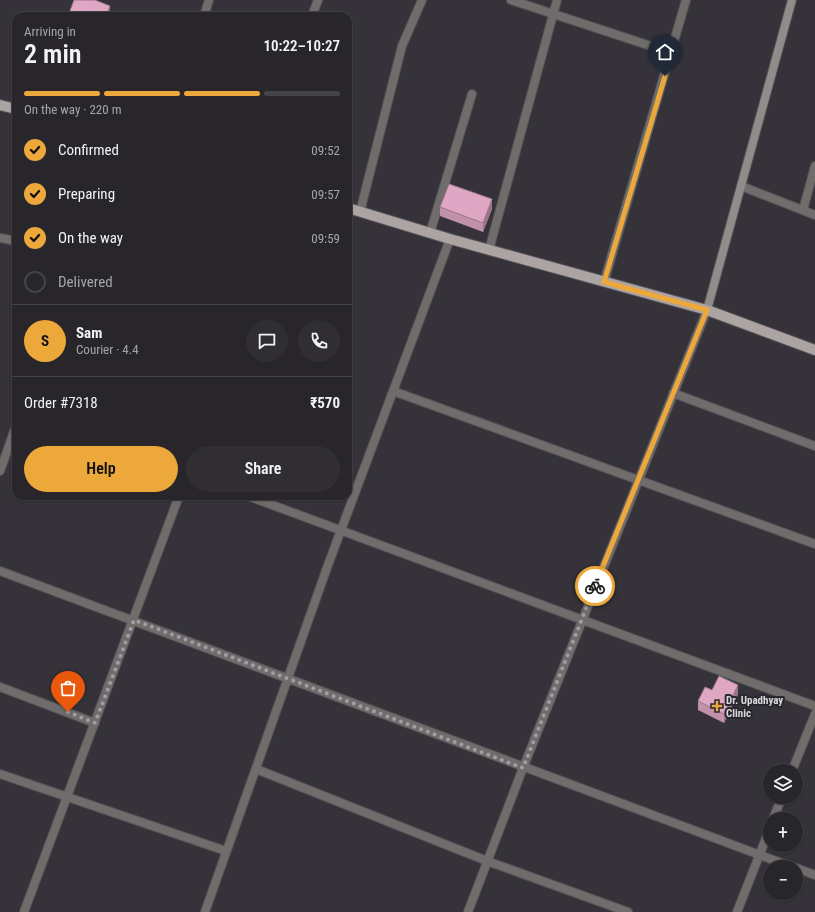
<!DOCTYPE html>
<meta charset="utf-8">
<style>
:root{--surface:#28262b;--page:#302e33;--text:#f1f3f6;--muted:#a5a5a9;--line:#444347;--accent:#eda83b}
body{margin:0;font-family:"Roboto Condensed",sans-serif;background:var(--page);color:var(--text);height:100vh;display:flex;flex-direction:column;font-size:15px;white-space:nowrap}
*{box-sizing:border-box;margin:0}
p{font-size:13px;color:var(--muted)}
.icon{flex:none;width:22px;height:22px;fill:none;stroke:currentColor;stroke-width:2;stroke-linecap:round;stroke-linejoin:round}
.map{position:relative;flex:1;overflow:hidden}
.details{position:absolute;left:12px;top:12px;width:340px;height:488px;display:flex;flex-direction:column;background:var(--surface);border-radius:12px;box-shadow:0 1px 3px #0004,0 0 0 1px var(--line)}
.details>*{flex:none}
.fabs{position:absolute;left:763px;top:764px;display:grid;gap:8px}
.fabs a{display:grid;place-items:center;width:40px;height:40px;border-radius:50%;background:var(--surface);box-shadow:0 1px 3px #0004,0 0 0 1px var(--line);font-size:20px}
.pin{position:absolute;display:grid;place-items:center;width:34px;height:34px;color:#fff;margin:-41px -17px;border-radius:50% 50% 50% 0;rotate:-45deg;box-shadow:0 0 4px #0007}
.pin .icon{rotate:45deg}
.courier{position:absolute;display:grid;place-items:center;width:40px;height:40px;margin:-20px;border:3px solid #eda83b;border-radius:50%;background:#fff;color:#222;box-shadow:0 1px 5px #0007}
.head em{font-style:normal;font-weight:600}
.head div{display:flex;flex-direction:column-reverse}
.head{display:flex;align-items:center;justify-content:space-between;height:68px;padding:0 12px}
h1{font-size:26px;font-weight:600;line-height:30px}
.bar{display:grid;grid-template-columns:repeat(4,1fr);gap:6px 4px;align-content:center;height:48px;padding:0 12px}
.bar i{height:5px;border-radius:3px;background:var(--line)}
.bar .on{background:var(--accent)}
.bar p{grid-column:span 4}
.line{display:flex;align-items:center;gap:10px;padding:0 12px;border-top:1px solid var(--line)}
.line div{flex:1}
.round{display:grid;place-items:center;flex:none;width:42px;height:42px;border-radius:21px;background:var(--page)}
ol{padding:0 12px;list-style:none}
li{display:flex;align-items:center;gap:12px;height:44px}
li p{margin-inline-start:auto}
li .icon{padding:4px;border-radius:50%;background:var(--accent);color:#111;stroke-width:4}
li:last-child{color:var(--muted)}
li i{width:22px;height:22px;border:2px solid var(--line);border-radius:50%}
.action{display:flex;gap:8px;margin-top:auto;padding:8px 12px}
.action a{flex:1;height:46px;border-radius:24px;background:var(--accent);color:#111;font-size:16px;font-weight:600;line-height:46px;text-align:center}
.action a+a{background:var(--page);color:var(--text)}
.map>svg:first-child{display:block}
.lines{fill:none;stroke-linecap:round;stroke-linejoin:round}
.street-casing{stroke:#535056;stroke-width:10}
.secondary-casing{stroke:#535056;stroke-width:10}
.primary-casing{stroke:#535056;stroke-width:12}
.street{stroke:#706c6c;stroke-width:8}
.secondary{stroke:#928b8b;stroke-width:8}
.primary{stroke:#aca3a3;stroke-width:10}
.wall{fill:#c190a9}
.shaded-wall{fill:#9d7589}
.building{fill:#e0a7c4;stroke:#9d7589}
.done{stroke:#a09ea3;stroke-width:4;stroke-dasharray:0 7.2}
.route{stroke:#eda83b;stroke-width:5}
.poi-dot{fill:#eda83b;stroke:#2a282f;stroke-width:1.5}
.labels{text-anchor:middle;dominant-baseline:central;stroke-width:4;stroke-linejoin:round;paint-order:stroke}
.poi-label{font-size:11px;font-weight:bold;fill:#d9d8dc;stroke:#2a282f;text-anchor:start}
</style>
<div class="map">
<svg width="815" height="912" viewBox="0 0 815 912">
<rect width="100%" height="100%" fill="#353239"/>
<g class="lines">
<!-- street casing -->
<g class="street-casing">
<path id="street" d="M511 0 672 53
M204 16 209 0
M312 16 318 0
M741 186 815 215
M803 210 815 166
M360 212 402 46 422 0
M430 233 472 94
M0 238 16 241
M489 250 557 0
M604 282 686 0
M393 391 815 544
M673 393 815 446
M0 471 16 426
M248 496 815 706
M0 571 792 867
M0 687 95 723
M256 769 487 861 628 912
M792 771 815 714
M0 774 226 851
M773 819 782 797
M796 868 815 875
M24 912 179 496
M205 912 328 565 450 239
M468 912 523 768 707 310
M737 912 770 828"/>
</g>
<!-- secondary casing -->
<g class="secondary-casing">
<path id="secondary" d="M707 310 792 0"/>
</g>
<!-- primary casing -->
<g class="primary-casing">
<path id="primary" d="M0 105 16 109
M348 208 450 239 707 310 815 350"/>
</g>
<!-- street -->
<use href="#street" class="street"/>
<!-- secondary -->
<use href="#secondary" class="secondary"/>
<!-- primary -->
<use href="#primary" class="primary"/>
</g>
<!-- wall -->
<path class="wall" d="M440 207 492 209 483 232 440 216Z
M738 694 724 723 698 710V701Z"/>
<!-- shaded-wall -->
<path class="shaded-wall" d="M110 6V16H106Z
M492 199V209L483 232V223Z
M738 685V694L724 723V714Z"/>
<!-- building -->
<path class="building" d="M74 0H95L110 6 106 16H68Z
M449 184 492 199 483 223 440 207Z
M719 676 738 685 724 714 698 701 705 687 712 690Z"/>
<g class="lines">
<!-- done -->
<path class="done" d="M68 712 95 723 134 620 523 768 595 586"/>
<!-- route -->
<path class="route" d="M595 586 707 310 604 282 665 76"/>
</g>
<!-- markers -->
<path class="poi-dot" d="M715 700h4v4h4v4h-4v4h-4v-4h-4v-4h4z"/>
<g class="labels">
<!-- poi labels -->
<g class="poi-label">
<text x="726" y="700">Dr. Upadhyay<tspan x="726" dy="13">Clinic</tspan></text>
</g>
</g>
</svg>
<div class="fabs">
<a><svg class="icon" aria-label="layers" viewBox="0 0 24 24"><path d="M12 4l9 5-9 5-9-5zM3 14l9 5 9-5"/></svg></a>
<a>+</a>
<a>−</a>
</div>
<div class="pin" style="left:68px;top:712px;background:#ea580c"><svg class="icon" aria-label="bag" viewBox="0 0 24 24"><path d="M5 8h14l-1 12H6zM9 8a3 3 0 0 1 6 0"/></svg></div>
<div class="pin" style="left:665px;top:76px;background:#1f2937"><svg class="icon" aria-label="home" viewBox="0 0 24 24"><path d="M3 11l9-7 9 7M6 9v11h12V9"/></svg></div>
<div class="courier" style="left:595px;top:586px"><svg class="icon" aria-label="bike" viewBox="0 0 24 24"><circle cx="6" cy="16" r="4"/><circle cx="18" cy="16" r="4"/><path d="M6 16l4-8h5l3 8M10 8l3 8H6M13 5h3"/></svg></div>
<section class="details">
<div class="head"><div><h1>2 min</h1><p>Arriving in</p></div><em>10:22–10:27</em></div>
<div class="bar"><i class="on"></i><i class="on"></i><i class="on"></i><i></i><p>On the way · 220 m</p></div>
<ol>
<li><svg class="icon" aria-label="check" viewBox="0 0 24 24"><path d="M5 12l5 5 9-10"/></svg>Confirmed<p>09:52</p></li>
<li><svg class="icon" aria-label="check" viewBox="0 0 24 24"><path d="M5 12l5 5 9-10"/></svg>Preparing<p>09:57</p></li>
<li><svg class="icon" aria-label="check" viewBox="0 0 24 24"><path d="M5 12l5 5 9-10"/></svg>On the way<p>09:59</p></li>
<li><i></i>Delivered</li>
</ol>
<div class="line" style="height:72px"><b class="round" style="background:var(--accent);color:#111">S</b><div><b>Sam</b><p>Courier · 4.4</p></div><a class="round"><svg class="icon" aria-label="chat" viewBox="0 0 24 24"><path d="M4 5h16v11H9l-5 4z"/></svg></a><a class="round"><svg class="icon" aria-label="phone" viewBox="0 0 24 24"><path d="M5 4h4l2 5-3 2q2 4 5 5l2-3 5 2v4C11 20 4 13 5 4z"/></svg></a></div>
<div class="line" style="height:52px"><div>Order #7318</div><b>₹570</b></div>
<div class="action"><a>Help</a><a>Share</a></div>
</section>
</div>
